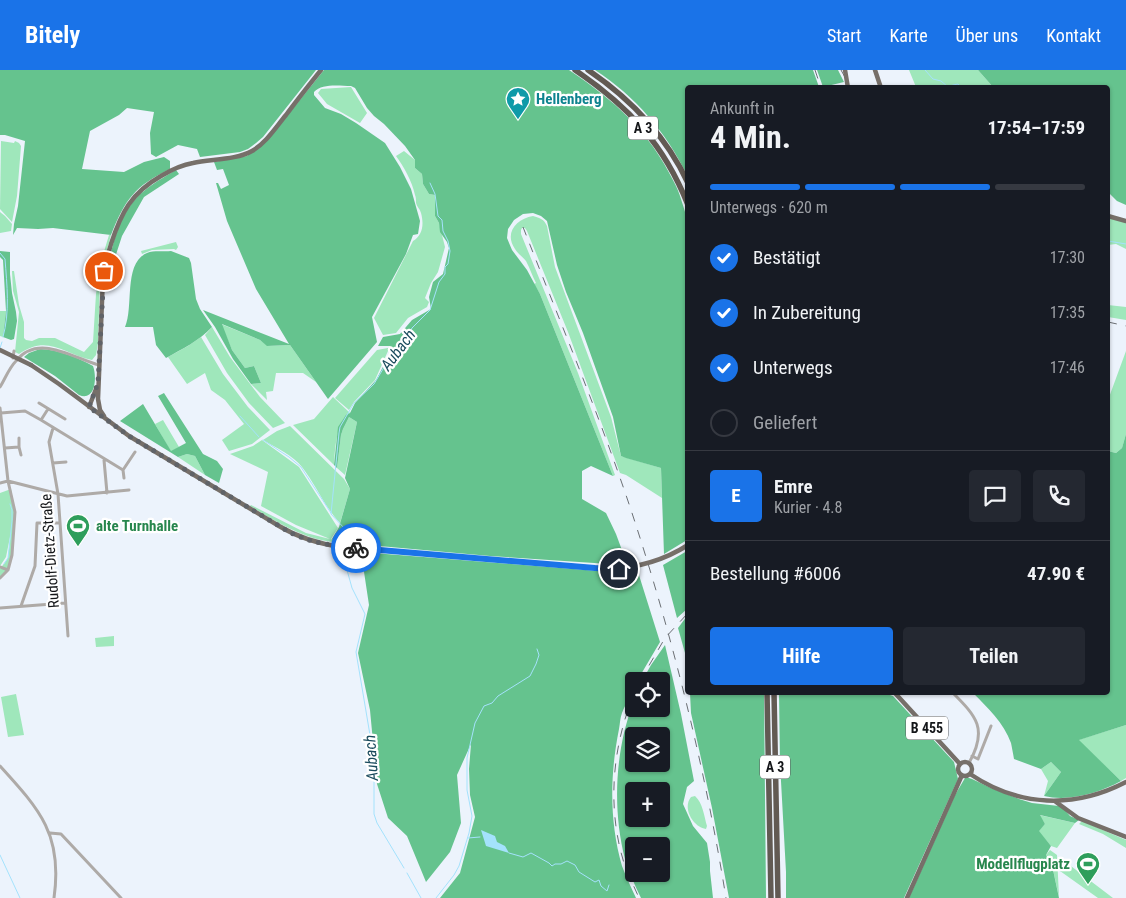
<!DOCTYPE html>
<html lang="de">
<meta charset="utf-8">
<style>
:root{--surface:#171b24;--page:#242831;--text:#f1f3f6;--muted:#9ea1a6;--line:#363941;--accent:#1a73e8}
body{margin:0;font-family:"Roboto Condensed",sans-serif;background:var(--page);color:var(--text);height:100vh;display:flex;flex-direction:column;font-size:19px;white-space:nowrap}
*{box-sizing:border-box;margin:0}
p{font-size:16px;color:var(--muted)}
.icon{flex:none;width:28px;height:28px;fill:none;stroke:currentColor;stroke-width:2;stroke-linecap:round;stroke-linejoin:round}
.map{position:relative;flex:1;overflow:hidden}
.side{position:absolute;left:685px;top:15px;width:425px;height:610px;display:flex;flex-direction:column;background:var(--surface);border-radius:5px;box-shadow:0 1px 4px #0004}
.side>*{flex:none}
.tools{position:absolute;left:625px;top:602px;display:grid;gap:10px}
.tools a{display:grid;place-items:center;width:45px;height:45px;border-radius:5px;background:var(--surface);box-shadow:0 1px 4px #0004;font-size:25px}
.pin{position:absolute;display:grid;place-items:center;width:42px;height:42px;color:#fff;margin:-21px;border:2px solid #fff;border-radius:50%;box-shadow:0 1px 5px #0007}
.courier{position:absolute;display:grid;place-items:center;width:50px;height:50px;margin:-25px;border:4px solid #1a73e8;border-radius:50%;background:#fff;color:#222;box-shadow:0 1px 6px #0007}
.overview em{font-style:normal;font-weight:700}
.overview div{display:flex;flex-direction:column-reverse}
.overview{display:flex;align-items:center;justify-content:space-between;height:85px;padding:0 25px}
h1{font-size:32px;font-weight:700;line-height:38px}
.bar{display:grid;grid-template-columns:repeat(4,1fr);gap:8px 5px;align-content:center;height:60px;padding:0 25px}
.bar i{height:6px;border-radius:4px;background:var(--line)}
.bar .current{background:var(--accent)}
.bar p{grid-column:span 4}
.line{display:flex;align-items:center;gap:12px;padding:0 25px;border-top:1px solid var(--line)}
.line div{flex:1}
.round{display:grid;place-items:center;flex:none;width:52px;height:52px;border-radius:5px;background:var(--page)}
ol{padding:0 25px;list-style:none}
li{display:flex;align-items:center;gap:15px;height:55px}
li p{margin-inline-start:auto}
li .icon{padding:5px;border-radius:50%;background:var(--accent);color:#fff;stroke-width:4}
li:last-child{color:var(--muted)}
li i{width:28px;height:28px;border:2px solid var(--line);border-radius:50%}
.action{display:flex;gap:10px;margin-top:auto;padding:10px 25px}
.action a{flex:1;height:58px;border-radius:5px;background:var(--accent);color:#fff;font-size:20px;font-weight:700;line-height:58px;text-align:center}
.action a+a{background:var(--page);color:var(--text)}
header{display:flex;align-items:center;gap:30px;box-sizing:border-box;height:70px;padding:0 25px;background:var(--accent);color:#fff}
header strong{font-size:24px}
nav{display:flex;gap:28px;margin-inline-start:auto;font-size:18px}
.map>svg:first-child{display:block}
.green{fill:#9fe7bb}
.forest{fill:#65c38e;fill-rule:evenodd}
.water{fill:#a4e2fc}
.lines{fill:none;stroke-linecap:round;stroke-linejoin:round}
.stream{stroke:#a4e2fc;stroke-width:1}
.minor{stroke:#aeaaa7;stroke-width:3}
.major{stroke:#766f69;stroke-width:4.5}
.highway{stroke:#625a53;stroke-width:5.5}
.rail{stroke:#6b6f74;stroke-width:1;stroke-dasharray:9 9;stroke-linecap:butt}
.major-bridge{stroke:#766f69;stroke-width:4.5}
.done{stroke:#606368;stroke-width:5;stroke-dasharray:0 9}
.route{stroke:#1a73e8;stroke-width:6}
.labels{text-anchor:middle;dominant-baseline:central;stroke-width:4.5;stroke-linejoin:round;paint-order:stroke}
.shield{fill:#fff;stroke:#5a5c5e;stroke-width:1}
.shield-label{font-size:14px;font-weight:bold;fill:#141619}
.culture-label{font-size:15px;font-weight:bold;fill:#0d838f;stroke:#fff;text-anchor:start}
.leisure-label{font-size:15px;font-weight:bold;fill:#27864d;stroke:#fff;text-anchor:start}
.street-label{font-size:15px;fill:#141619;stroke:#fff}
.water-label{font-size:16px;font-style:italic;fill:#1a4b5d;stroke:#fff}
</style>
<header>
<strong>Bitely</strong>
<nav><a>Start</a><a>Karte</a><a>Über uns</a><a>Kontakt</a></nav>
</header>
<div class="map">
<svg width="1126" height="828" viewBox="0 0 1126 828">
<rect width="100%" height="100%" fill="#ecf3fc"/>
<!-- green -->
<path class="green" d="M909 0H978L993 17H916Z
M351 17 367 43 360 53 327 34 318 23 321 19Z
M1 71 14 73 15 71 19 73 21 76 17 126 12 152 0 139Z
M404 81 415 90V98L422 104 423 114 429 124 435 125V146L439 153 445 177 438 202 431 213 425 228 429 232 427 237 408 248 396 263 383 265 374 248 413 171C423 165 424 154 421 143 420 139 417 137 416 133 416 130 416 127 415 125 412 111 404 97 396 86Z
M0 142 5 146 12 154 11 161 0 163Z
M1108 144 1126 150V179L1116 174 1108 175Z
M533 146C540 148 544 149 547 156L555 197 611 347 621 386 661 398 662 428 626 405 620 403 568 262 527 161 525 158H522L521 160V164L578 303 615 405 613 406 540 224 534 214 536 213C532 206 530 198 526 191 523 187 518 184 515 179 504 163 516 149 533 146Z
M109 165H111L103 195 101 205H97Z
M176 172 178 177 176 180 174 179 152 180 142 184 141 181Z
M12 201H14L19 235 24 252V268L26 270 32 271 39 268H55L84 282 93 272 96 224 98 209H100L98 273 96 285 92 290C63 284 48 264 19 284L15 282 19 242 13 221Z
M1108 235 1126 237V250L1108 247Z
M0 241H6L3 267 0 266Z
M221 254 260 270 268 276 290 275 316 312 303 303H276L273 321 266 322 267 330 251 314 261 313 254 296 245 298 232 280Z
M212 257 230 287 260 327 285 353 273 358 249 333 227 303 205 265Z
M201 267 223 304 248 337 270 360 252 374 229 381 222 370 244 354 225 330 211 320 205 303 187 314 168 287 188 276Z
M388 278V281L375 310 354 332 349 340 335 328 377 280Z
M1126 281V364L1122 378 1116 383 1108 381V330Z
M333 327 350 343C336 350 335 381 334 395L293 355 314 349Z
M349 347 357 352 345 405 337 398 341 365 343 359Z
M163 350 179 377 171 382 155 354Z
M290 356 344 409 350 419 340 453C324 436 316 415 302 397 294 386 275 377 263 370L277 361Z
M262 370 299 397 338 458 331 469 333 470V472C302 468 277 452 250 436L251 435 306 463 330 469 296 455 261 436 268 402 230 384 253 376Z
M187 384 195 386 205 405 178 387Z
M11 419 15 442 12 485 8 500 0 508V499L8 488 11 462 6 487 0 496V423Z
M114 566V576L96 577 95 568Z
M16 624 24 665 8 667 1 627Z
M1126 655V708L1121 711 1078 670Z
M1051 692 1061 702 1044 726 1048 711 1041 699Z
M695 726C703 733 704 746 707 756L706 759C693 757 682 738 691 727Z
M1039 745 1075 753 1057 778 1051 776 1038 761 1045 754Z
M1082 751 1126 770V778L1103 764 1079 754Z
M1050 780 1057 785 1059 827 1052 795 1046 785Z
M1059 787 1113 828H1098L1060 801Z"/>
<!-- forest -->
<path class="forest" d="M0 0H316L263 67 256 73 248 79 240 82 200 87 197 79 178 75 156 87 151 84 150 63 154 42 127 38 119 45 90 61 82 99 124 102 144 92 164 87 170 91V99C135 116 125 129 111 165L53 158 38 159 17 158 13 165 14 154 18 136 25 71 5 65H0Z
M324 0H569C615 31 649 61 674 112 680 123 683 136 687 148V470L664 484 661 398 626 388 621 386 613 347 583 263 566 222 557 195 547 151 541 146 533 143 523 144 514 150 508 159 507 168 512 180 527 200 540 224 613 406 591 396 582 401V429L606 443 616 464 626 491 624 495 490 486 368 475 362 470 356 475 333 472V470L332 469 339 457 350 419 345 408 357 352 349 347 343 359 341 365 337 398 334 395 338 357 346 345 350 343 355 333 376 310 392 280 390 276H378L383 267 400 264 412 250 431 239 429 227 433 212 443 204 449 178 447 172 440 162 439 153 435 146V125L429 124 423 114 422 104 415 98V90L405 76 384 54 374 46 367 38 355 18 351 16C340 16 322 13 314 22V25L325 38 341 44 356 53 385 73 400 97 411 119 420 151 418 164 413 165 406 184 372 247 377 272 328 329 290 275 267 276 260 270 222 254 232 280 245 298 254 296 261 313 251 314 233 289 215 257 203 240 289 274 256 219 227 151 216 113H218L221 119 229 115 223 99 217 100 214 92 247 86 279 56Z
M595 0H813L819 17 688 18 687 105C666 62 635 26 595 0Z
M817 0H838L844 12 823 17Z
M978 0H1126V135L1117 131 1108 122V18L993 17Z
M176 100 179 104 144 127 122 166 109 206H106C107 194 111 183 114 171 127 130 140 121 176 100Z
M0 181 10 182V204L12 223 16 242 17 251 14 269 11 270 3 267 6 241 3 190 0 187Z
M171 181 189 188 191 193 196 229 200 239 212 257C199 271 182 279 166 288L156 275 153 257H125C134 237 123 193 147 183 154 180 164 182 171 181Z
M40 279C56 279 79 288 93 296 97 306 96 332 79 325L55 306 24 287 29 283Z
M164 323 203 384 217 391 223 399 219 413 205 405 195 386 187 384 178 387 120 351 143 334 171 381 186 373 158 326Z
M1126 364V655L1079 670 1121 711C1099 723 1069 732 1044 726L1061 702 1051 692 1041 699 1014 689C1013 683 1012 678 1011 673 1004 653 987 637 973 623L1108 622V381L1116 383 1122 378Z
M687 481V539L677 548 663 495Z
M361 482 598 501 638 502 660 572 637 611H634C634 623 626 632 622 643 620 648 620 654 619 659 610 704 609 751 622 796 626 807 631 817 636 828H440L460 803 475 747 470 725 469 699 471 674 457 705 461 753 450 782 426 812 407 766 388 748 377 714 370 640 358 583 369 535Z
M687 546V597V590L678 558Z
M665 575 681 644 694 711 687 717 683 734 693 756 707 773 710 792V801L713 828H641C635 816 629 802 625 789 612 739 615 679 634 631V639H661V611H642L651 595ZM634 666H661V694H634ZM634 721H661V749H634ZM634 776H661V804H634Z
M690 623H764L766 828H729L712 738 691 643Z
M779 623H884L893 626 954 692 958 709 904 828H786V802L780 693Z
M965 708H969L972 709 991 718 1019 729 1032 733 1059 736 1065 740 1070 746 1079 750 1075 753 1040 745 1045 754 1039 761 1051 776 1046 785 1052 795 1059 828H909L955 725Z"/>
<!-- water -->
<path class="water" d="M481 760 495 766 497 772 505 776 509 783 486 776Z"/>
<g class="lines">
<!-- stream -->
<path class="stream" d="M925 0 933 9 941 11 948 17 953 15 958 14 962 18
M1108 171 1126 174
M0 183 5 189C7 215 10 242 3 267
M0 278 2 272
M240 346 259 367
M263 370 289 387 301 397 331 443
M347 471 349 466 345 459 331 444 339 363 340 357 354 333 374 314 395 279 403 274 412 258 430 240 439 212 445 204V197L448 194 450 181 448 171 443 161 442 150 438 146 435 124 430 113
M347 483 348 482
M346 486 347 500 352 518 365 544 356 582 370 665 374 704V744L377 753 404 798
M4 494 8 488 12 451V440L10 434
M468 768 480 767
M509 783 523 787 531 783 549 793 552 796 555 794H561L567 791 575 795 579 802 595 812 599 810 601 816 607 821 609 815
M0 785 20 828
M407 803 421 828
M436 828 454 805 459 796 469 763 472 746 467 720V688L475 653 484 636 492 633 498 626 530 606 536 594 539 585 537 579"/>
<!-- minor -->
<path class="minor" d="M13 288 14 281
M0 317C5 309 9 298 16 291 38 263 73 288 99 295
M39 333 65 349
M0 338 8 411 15 442 12 485 8 500 0 508
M1 343 25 341 41 350 123 400 124 408
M41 350 48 339
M53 358 49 372 58 424 68 566
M19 368V377
M5 378 19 377 21 385
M104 390 107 423
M53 393 66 392
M123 400 135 382
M0 413 8 411 67 426 129 420
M0 497 8 500
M21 536 35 496 37 453H59
M0 538 65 533
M952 622C977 647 988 659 969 693
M972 686 978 689 991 656
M0 696C40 740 63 765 54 828
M50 763 61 764 121 828"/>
<!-- major -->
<path class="major" d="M875 0 881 18
M1108 146 1126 151
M31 295 59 314 129 366 279 456C299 468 319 474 342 477L608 499C637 498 663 491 688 475
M89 337 96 319
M104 346 100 340 98 329 103 207C104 196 108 185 111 174 121 143 131 123 161 106 171 100 181 95 193 93 211 89 236 90 252 81 266 73 276 57 286 45 297 30 309 15 321 0
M894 622 960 694
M958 699a7 7 0 1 1 14 0a7 7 0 1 1-14 0Z
M970 704C1019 737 1074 739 1126 712
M1056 732 1078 748 1126 767
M907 828 962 705"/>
<!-- highway -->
<path class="highway" d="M575 0C628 36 664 74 688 135
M588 0C631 29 666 66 688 113
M767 622 771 828
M774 622 778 828"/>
<!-- rail -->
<path class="rail" d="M815 0 821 18
M841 0 851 18
M523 157C560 252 600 346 632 443 673 568 705 698 726 828
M1108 252 1126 256
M640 611 665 568 688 543
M634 624C612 677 607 738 624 793 628 805 634 816 639 828"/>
<!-- major-bridge -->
<path class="major-bridge" d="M845 0 848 18
M0 280 31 295"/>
</g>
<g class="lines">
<!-- done -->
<path class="done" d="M104 201 98 313 89 337 129 366 291 463C312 473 333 476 356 478"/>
<!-- route -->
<path class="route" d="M356 478 595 498 619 499"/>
</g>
<!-- icons -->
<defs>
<g id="sight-pin" transform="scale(1.25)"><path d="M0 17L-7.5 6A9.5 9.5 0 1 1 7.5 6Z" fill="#0f9aa8" stroke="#fff"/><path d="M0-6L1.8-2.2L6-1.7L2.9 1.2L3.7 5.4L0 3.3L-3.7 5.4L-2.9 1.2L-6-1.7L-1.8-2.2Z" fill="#fff"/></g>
<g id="stadium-pin" transform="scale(1.25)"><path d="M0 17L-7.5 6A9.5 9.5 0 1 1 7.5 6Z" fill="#2e9e5b" stroke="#fff"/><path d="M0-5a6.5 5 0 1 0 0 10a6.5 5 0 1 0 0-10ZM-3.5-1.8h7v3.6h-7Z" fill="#fff"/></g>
</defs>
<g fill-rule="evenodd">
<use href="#sight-pin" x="518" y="29"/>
<use href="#stadium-pin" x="78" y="456"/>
<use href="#stadium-pin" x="1088" y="794"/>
</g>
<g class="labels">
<!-- shield labels -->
<g class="shield">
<rect x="628" y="46.5" width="30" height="23" rx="4"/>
<rect x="906" y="646.5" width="42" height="23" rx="4"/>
<rect x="760" y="685.5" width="30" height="23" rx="4"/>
</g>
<g class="shield-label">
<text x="643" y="58">A 3</text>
<text x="927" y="658">B 455</text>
<text x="775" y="697">A 3</text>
</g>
<!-- culture labels -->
<g class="culture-label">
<text x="536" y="29">Hellenberg</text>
</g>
<!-- leisure labels -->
<g class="leisure-label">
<text x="96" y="456">alte Turnhalle</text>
<text x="1070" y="794" text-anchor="end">Modellflugplatz</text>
</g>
<!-- street labels -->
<g class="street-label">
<text transform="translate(50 481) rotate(-94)">Rudolf-Dietz-Straße</text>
</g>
<!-- water labels -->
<g class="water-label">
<text transform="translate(398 280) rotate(-53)">Aubach</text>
<text transform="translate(371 688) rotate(-94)">Aubach</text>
</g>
</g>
</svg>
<div class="tools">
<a><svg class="icon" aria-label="locate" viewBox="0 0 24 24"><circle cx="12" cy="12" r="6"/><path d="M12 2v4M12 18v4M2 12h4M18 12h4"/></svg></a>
<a><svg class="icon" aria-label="layers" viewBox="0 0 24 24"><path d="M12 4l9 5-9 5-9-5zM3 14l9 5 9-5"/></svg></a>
<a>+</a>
<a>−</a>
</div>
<div class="pin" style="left:104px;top:201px;background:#ea580c"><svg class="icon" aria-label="bag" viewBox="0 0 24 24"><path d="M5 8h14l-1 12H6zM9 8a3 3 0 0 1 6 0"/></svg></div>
<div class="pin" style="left:619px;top:499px;background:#1f2937"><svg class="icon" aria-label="home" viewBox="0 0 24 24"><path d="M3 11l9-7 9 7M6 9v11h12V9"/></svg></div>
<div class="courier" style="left:356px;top:478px"><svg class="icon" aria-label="bike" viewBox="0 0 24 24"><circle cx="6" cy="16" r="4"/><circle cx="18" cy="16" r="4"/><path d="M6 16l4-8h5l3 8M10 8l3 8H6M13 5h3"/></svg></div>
<section class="side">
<div class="overview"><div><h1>4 Min.</h1><p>Ankunft in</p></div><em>17:54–17:59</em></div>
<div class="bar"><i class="current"></i><i class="current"></i><i class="current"></i><i></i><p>Unterwegs · 620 m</p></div>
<ol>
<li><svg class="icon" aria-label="check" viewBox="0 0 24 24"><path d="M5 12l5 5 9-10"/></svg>Bestätigt<p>17:30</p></li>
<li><svg class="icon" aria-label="check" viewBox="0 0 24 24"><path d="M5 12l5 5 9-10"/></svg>In Zubereitung<p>17:35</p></li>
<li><svg class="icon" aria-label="check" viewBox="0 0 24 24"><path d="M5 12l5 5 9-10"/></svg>Unterwegs<p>17:46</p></li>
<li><i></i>Geliefert</li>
</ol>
<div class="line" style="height:90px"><b class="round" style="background:var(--accent);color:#fff">E</b><div><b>Emre</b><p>Kurier · 4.8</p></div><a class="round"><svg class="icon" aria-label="chat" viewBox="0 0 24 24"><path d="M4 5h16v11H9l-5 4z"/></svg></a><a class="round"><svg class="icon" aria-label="phone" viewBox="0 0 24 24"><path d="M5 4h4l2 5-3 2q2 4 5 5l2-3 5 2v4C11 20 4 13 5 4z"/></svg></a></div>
<div class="line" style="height:65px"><div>Bestellung #6006</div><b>47.90 €</b></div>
<div class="action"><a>Hilfe</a><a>Teilen</a></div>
</section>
</div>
